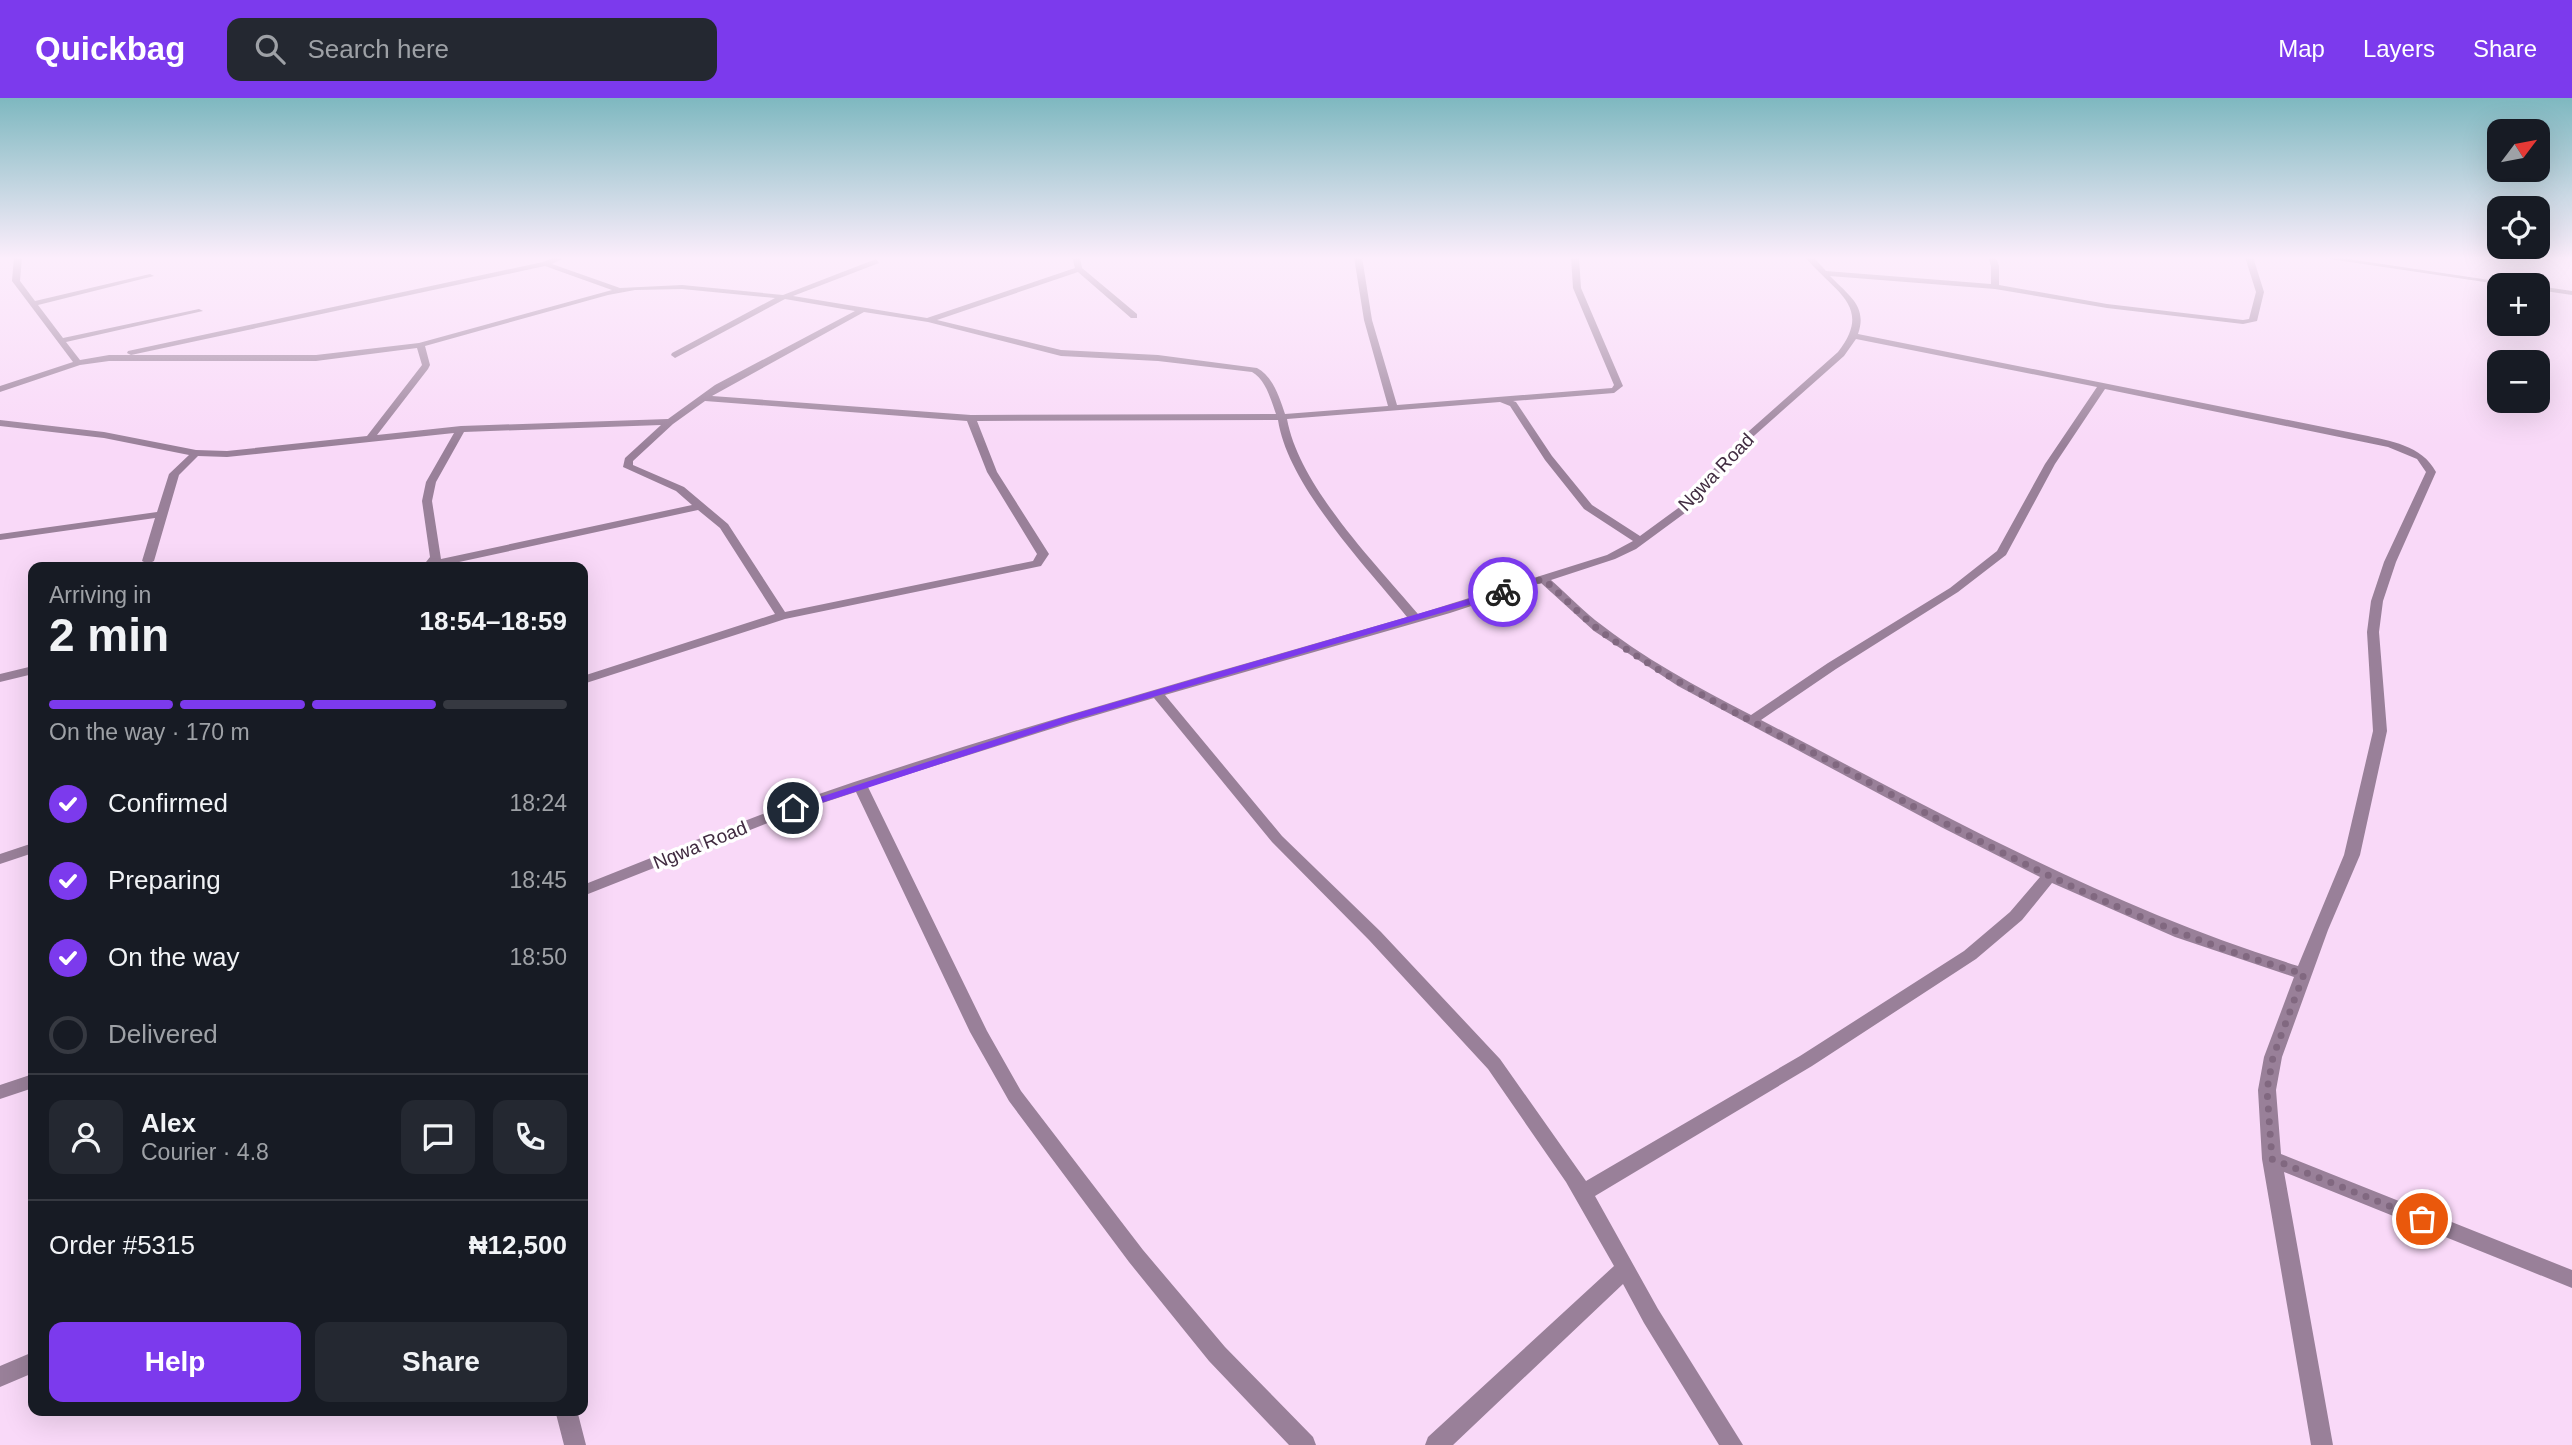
<!DOCTYPE html>
<meta charset="utf-8">
<style>
:root{--surface:#171b24;--page:#242831;--text:#f1f3f6;--muted:#9ea1a6;--line:#363941;--accent:#7c3aed}
body{margin:0;font-family:Arial,sans-serif;background:var(--page);color:var(--text);height:100vh;display:flex;flex-direction:column;font-size:26px;white-space:nowrap}
*{box-sizing:border-box;margin:0}
p{font-size:23px;color:var(--muted)}
.icon{flex:none;width:38px;height:38px;fill:none;stroke:currentColor;stroke-width:2;stroke-linecap:round;stroke-linejoin:round}
.map{position:relative;flex:1;overflow:hidden}
.sheet{position:absolute;left:28px;top:464px;width:560px;height:854px;display:flex;flex-direction:column;background:var(--surface);border-radius:14px;box-shadow:0 7px 28px #0002}
.sheet>*{flex:none}
.needle{width:46px;rotate:58deg}
.fabs{position:absolute;left:2487px;top:21px;display:grid;gap:14px}
.fabs a{display:grid;place-items:center;width:63px;height:63px;border-radius:14px;background:var(--surface);box-shadow:0 7px 28px #0002;font-size:35px}
.pin{position:absolute;display:grid;place-items:center;width:60px;height:60px;color:#fff;margin:-30px;border:4px solid #fff;border-radius:50%;box-shadow:0 2px 7px #0007}
.courier{position:absolute;display:grid;place-items:center;width:70px;height:70px;margin:-35px;border:5px solid #7c3aed;border-radius:50%;background:#fff;color:#222;box-shadow:0 2px 9px #0007}
.overview em{font-style:normal;font-weight:600}
.overview div{display:flex;flex-direction:column-reverse}
.overview{display:flex;align-items:center;justify-content:space-between;height:119px;padding:0 21px}
h1{font-size:46px;font-weight:600;line-height:52px}
.bar{display:grid;grid-template-columns:repeat(4,1fr);gap:10px 7px;align-content:center;height:84px;padding:0 21px}
.bar i{height:9px;border-radius:5px;background:var(--line)}
.bar .current{background:var(--accent)}
.bar p{grid-column:span 4}
.line{display:flex;align-items:center;gap:18px;padding:0 21px;border-top:2px solid var(--line)}
.line div{flex:1}
.round{display:grid;place-items:center;flex:none;width:74px;height:74px;border-radius:14px;background:var(--page)}
ol{padding:0 21px;list-style:none}
li{display:flex;align-items:center;gap:21px;height:77px}
li p{margin-inline-start:auto}
li .icon{padding:7px;border-radius:50%;background:var(--accent);color:#fff;stroke-width:4}
li:last-child{color:var(--muted)}
li i{width:38px;height:38px;border:4px solid var(--line);border-radius:50%}
.action{display:flex;gap:14px;margin-top:auto;padding:14px 21px}
.action a{flex:1;height:80px;border-radius:14px;background:var(--accent);color:#fff;font-size:28px;font-weight:600;line-height:80px;text-align:center}
.action a+a{background:var(--page);color:var(--text)}
header{display:flex;align-items:center;gap:42px;box-sizing:border-box;height:98px;padding:0 35px;background:var(--accent);color:#fff}
header strong{font-size:33px}
nav{display:flex;gap:38px;margin-inline-start:auto;font-size:24px}
.search{width:490px;height:63px;background:var(--page);display:flex;align-items:center;gap:18px;box-sizing:border-box;padding:0 24px;border-radius:14px;color:var(--muted);font-size:26px}
.map>svg:first-child{display:block}
.lines{fill:none;stroke-linecap:round;stroke-linejoin:round}
.minor{fill:#998099;fill-rule:evenodd}
.route{fill:#7c3aed}
.done{stroke:#816880;stroke-width:7;stroke-dasharray:0 12.6}
.labels{text-anchor:middle;dominant-baseline:central;stroke-width:7;stroke-linejoin:round;paint-order:stroke}
.street-label{font-size:19px;fill:#402b40;stroke:#fff}
</style>
<header>
<strong>Quickbag</strong>
<div class="search"><svg class="icon" aria-label="search" viewBox="0 0 24 24"><circle cx="10" cy="10" r="6"/><path d="M15 15l6 6"/></svg>Search here</div>
<nav><a>Map</a><a>Layers</a><a>Share</a></nav>
</header>
<div class="map">
<svg width="2572" height="1347" viewBox="0 0 2572 1347">
<rect width="100%" height="100%" fill="#f9d9f8"/>
<g class="lines">
<!-- minor -->
<path class="minor" d="M14 159H22L20 183 35 203 150 176 154 178 38 207 63 240 199 211 203 213 66 244 80 262 109 257H131L127 255 128 253 543 164 556 159H566L552 166 620 190 682 187 783 197 876 161 879 165 793 198 927 220 1075 170 1072 159H1080L1082 170 1137 216V220H1131L1078 174 937 222 1061 252 1158 257 1257 270C1273 278 1280 301 1285 316L1388 308 1364 222 1354 159H1362L1372 222 1397 307 1612 290 1614 287 1573 190 1571 159H1579L1581 190 1623 288 1614 295 1513 303 1516 304 1552 358 1592 407 1640 438 1681 408 1740 341 1838 254C1874 208 1834 194 1805 159H1813L1826 173 1991 186V168L1988 159H1996L1999 168V187L2107 206 2243 222 2249 221 2256 194 2245 159H2253L2264 194 2257 223 2243 226 2107 210 1995 191 1830 178C1848 197 1868 208 1858 236L2363 337C2390 343 2422 347 2436 374L2396 464 2383 503 2379 534 2387 633 2360 757 2328 832 2282 959 2276 992 2281 1056 2572 1172V1190L2284 1074 2333 1347H2311L2262 1061 2258 992 2264 959 2294 879 2175 839 2052 785 2022 822 1976 861 1812 968 1595 1098 1658 1211 1743 1347H1719L1644 1225 1623 1186 1453 1347H1425L1428 1339 1614 1168 1566 1084 1488 971 1369 842 1272 744 1154 600 1073 624 868 689 987 933 1021 993 1143 1152 1225 1249 1313 1339 1316 1347H1289L1209 1263 1129 1164 1009 1003 970 934 856 694 798 713 583 798V787C652 760 720 731 790 706 993 635 1201 579 1407 519 1366 468 1288 388 1278 322L977 323 997 374 1049 456 1041 468 785 521 583 586V578L775 516 720 430 698 412 436 469H422L430 459 422 403 426 384 454 335 227 359 198 358 179 377 154 463 148 466 142 463 155 420 0 442V436L157 414 169 376 189 357 104 340 0 328V322L104 334 196 352 227 353 367 338 422 267 417 250 316 263H109L80 267 0 294V288L73 264 12 183ZM545 168 612 192 419 245 316 257H131ZM682 191 775 200 672 255 671 257 675 260 785 201 855 213 715 287 668 321 461 328 377 337 428 271 430 267 425 248 608 197 635 192ZM864 214 928 224 1061 258 1158 263 1252 274C1266 282 1271 302 1276 316L971 317 712 298ZM1856 241 2097 289 2045 366 1997 453 1950 490 1828 565 1751 617C1697 589 1643 560 1595 522 1579 509 1566 495 1551 482L1615 461 1636 451 1689 412 1746 345 1844 258ZM2105 291 2388 349 2417 361 2426 374 2384 464 2371 503 2367 534 2373 633 2344 757 2298 868C2107 809 1938 714 1761 622L1836 571 1958 494 2006 457 2055 366ZM705 303 967 323 987 374 1037 456 1033 463 785 514 728 426 684 389 633 367V363L673 326ZM1500 304 1510 308 1545 362 1584 411 1633 443 1607 457 1418 516C1375 465 1299 388 1287 321ZM661 327 625 360 623 369 676 393 692 407 441 461 432 403 436 384 464 334ZM1541 485 1594 533 1678 588 1941 729 2040 779 2010 814 1964 853 1800 958 1586 1083 1500 961 1381 834 1282 738 1165 597 1450 515Z
M2316 159H2335L2523 187H2505Z
M2538 188 2572 193V197L2538 192Z
M33 568V576L0 584V576Z
M33 745V755L0 766V756Z
M33 976V990L0 1001V987Z
M33 1254V1275L0 1289V1268Z
M555 1312H577L586 1347H564Z"/>
</g>
<!-- sky -->
<linearGradient id="sky" x2="0" y2="1"><stop stop-color="#7eb8c0"/><stop offset="0.46" stop-color="#fceefc"/><stop offset="1" stop-color="#fceefc" stop-opacity="0"/></linearGradient>
<rect width="2572" height="348" fill="url(#sky)"/>
<!-- route -->
<path class="route" d="M1503 491 1508 494 1506 496 1071 623 797 713 787 710 1064 619Z"/>
<g class="lines">
<!-- done -->
<path class="done" d="M1503 494 1543 481C1562 497 1579 516 1598 531 1671 586 1765 629 1846 672 1993 752 2142 831 2304 876L2273 959 2267 992 2272 1061 2422 1121"/>
</g>
<g class="labels">
<!-- street labels -->
<g class="street-label">
<text transform="translate(1716 374) rotate(-46)">Ngwa Road</text>
<text transform="translate(700 747) rotate(-22)">Ngwa Road</text>
</g>
</g>
</svg>
<div class="fabs">
<a><svg class="needle" viewBox="-14 -14 28 28"><path d="M0-13l5 13h-10z" fill="#e53935"/><path d="M0 13l5-13h-10z" fill="#9ea1a6"/></svg></a>
<a><svg class="icon" aria-label="locate" viewBox="0 0 24 24"><circle cx="12" cy="12" r="6"/><path d="M12 2v4M12 18v4M2 12h4M18 12h4"/></svg></a>
<a>+</a>
<a>−</a>
</div>
<div class="pin" style="left:2422px;top:1121px;background:#ea580c"><svg class="icon" aria-label="bag" viewBox="0 0 24 24"><path d="M5 8h14l-1 12H6zM9 8a3 3 0 0 1 6 0"/></svg></div>
<div class="pin" style="left:793px;top:710px;background:#1f2937"><svg class="icon" aria-label="home" viewBox="0 0 24 24"><path d="M3 11l9-7 9 7M6 9v11h12V9"/></svg></div>
<div class="courier" style="left:1503px;top:494px"><svg class="icon" aria-label="bike" viewBox="0 0 24 24"><circle cx="6" cy="16" r="4"/><circle cx="18" cy="16" r="4"/><path d="M6 16l4-8h5l3 8M10 8l3 8H6M13 5h3"/></svg></div>
<section class="sheet">
<div class="overview"><div><h1>2 min</h1><p>Arriving in</p></div><em>18:54–18:59</em></div>
<div class="bar"><i class="current"></i><i class="current"></i><i class="current"></i><i></i><p>On the way · 170 m</p></div>
<ol>
<li><svg class="icon" aria-label="check" viewBox="0 0 24 24"><path d="M5 12l5 5 9-10"/></svg>Confirmed<p>18:24</p></li>
<li><svg class="icon" aria-label="check" viewBox="0 0 24 24"><path d="M5 12l5 5 9-10"/></svg>Preparing<p>18:45</p></li>
<li><svg class="icon" aria-label="check" viewBox="0 0 24 24"><path d="M5 12l5 5 9-10"/></svg>On the way<p>18:50</p></li>
<li><i></i>Delivered</li>
</ol>
<div class="line" style="height:126px"><a class="round"><svg class="icon" aria-label="person" viewBox="0 0 24 24"><circle cx="12" cy="8" r="4"/><path d="M4 21q1-7 8-7t8 7"/></svg></a><div><b>Alex</b><p>Courier · 4.8</p></div><a class="round"><svg class="icon" aria-label="chat" viewBox="0 0 24 24"><path d="M4 5h16v11H9l-5 4z"/></svg></a><a class="round"><svg class="icon" aria-label="phone" viewBox="0 0 24 24"><path d="M5 4h4l2 5-3 2q2 4 5 5l2-3 5 2v4C11 20 4 13 5 4z"/></svg></a></div>
<div class="line" style="height:91px"><div>Order #5315</div><b>₦12,500</b></div>
<div class="action"><a>Help</a><a>Share</a></div>
</section>
</div>
